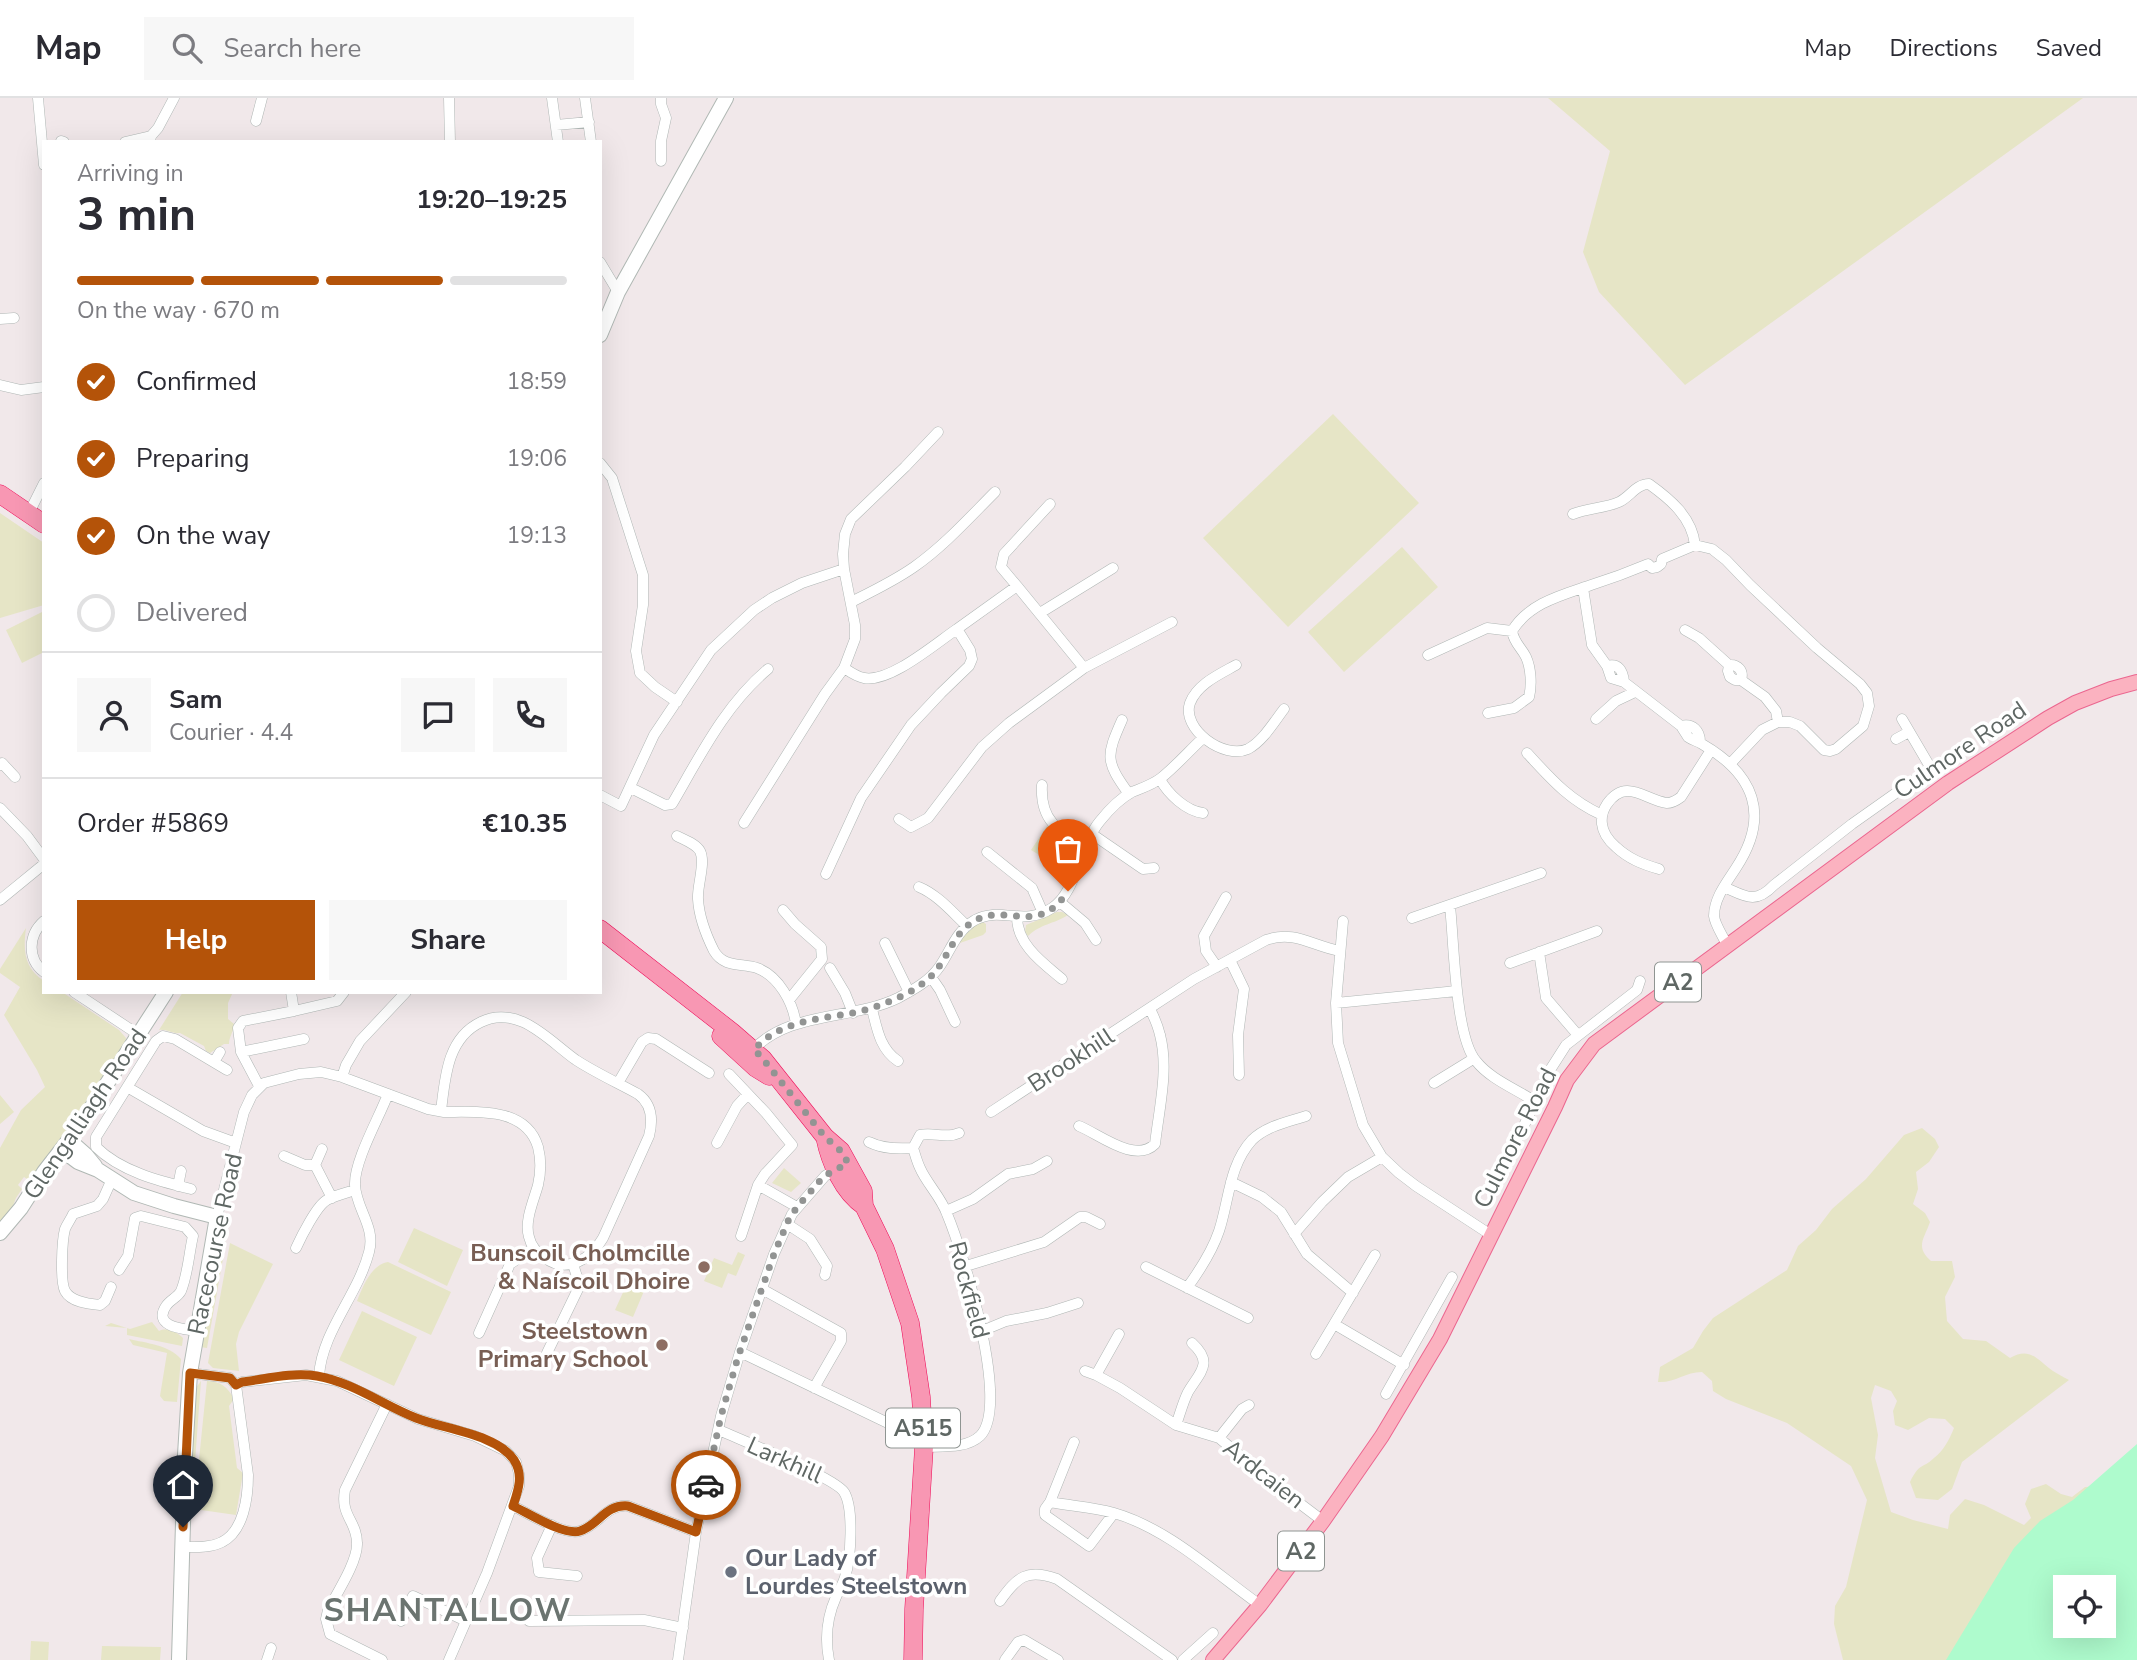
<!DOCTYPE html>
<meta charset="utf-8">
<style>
:root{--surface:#fff;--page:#f7f7f7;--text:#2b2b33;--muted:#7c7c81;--line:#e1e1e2;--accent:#b45309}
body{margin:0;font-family:"Nunito Sans",sans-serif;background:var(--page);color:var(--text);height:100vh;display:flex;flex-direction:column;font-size:26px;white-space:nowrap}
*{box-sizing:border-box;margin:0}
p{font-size:23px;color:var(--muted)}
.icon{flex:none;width:38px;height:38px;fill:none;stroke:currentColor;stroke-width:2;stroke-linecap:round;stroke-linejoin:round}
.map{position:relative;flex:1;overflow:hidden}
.sheet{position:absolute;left:42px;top:42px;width:560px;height:854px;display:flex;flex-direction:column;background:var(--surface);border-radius:0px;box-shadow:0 7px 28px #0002}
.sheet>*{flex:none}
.tools{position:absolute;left:2053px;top:1477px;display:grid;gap:14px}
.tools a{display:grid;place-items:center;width:63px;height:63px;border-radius:0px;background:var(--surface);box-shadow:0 7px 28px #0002;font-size:35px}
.pin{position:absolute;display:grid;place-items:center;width:60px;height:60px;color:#fff;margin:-72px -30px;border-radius:50% 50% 50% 0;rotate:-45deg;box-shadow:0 0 7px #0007}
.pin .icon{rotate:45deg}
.courier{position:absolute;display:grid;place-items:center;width:70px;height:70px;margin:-35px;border:5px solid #b45309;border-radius:50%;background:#fff;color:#222;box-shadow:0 2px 9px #0007}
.summary em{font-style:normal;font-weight:700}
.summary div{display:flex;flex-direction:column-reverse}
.summary{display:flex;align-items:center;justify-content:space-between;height:119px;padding:0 35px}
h1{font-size:46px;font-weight:700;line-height:52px}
.bar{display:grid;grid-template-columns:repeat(4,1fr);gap:10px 7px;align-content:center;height:84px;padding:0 35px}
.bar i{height:9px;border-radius:5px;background:var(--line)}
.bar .current{background:var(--accent)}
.bar p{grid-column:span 4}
.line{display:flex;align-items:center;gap:18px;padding:0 35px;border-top:2px solid var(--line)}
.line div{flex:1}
.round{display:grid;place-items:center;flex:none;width:74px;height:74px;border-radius:0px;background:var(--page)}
ol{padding:0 35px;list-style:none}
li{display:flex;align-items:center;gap:21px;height:77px}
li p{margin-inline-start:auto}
li .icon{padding:7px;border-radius:50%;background:var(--accent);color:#fff;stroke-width:4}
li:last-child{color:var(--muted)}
li i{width:38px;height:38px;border:4px solid var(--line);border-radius:50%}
.button{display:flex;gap:14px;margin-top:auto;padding:14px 35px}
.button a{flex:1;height:80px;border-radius:0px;background:var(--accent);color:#fff;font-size:28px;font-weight:700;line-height:80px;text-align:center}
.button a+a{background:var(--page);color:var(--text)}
header{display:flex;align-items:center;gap:42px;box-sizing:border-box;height:98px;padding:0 35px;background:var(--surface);border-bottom:2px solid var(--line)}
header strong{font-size:33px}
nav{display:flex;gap:38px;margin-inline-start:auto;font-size:24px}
.search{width:490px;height:63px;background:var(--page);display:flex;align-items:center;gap:18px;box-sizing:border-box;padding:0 24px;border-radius:0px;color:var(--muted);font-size:26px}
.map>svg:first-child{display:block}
.green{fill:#e6e5c6}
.water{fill:#aefbcd;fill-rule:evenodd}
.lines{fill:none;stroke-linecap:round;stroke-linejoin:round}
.street-casing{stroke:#b0b7b5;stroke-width:11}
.secondary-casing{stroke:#b0b8b4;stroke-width:16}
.primary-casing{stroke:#eb668f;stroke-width:16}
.highway-casing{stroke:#ee0b58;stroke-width:19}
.street{stroke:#fff;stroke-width:10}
.secondary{stroke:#fff;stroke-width:14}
.primary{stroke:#fbb2c0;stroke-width:14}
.highway{stroke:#f897b3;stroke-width:18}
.done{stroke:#929493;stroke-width:7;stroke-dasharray:0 12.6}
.route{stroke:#b45309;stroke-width:9}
.education-dot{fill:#8d6e63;stroke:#fff;stroke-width:2.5}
.worship-dot{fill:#6b7280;stroke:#fff;stroke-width:2.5}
.labels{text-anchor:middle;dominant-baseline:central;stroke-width:7;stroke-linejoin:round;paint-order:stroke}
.shield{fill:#fff;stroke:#8f9592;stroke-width:2}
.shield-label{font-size:23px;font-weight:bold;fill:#5f6764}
.street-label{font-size:24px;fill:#5f6764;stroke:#fff}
.education-label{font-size:24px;font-weight:bold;fill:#785e54;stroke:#fff;text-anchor:end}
.worship-label{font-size:24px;font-weight:bold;fill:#5b616d;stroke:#fff;text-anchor:start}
.district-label{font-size:32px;font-weight:bold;letter-spacing:2px;fill:#6b7470;stroke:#fff}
</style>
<header>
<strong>Map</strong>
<div class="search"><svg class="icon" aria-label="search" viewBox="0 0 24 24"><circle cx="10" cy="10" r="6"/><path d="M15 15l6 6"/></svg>Search here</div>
<nav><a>Map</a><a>Directions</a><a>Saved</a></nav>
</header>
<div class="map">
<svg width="2137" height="1562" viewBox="0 0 2137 1562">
<rect width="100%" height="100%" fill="#f1e8ea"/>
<!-- green -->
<path class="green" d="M1548 0H2083L1685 287 1599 194 1583 154 1610 53Z
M1333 316 1419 405 1288 529 1203 440Z
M0 415 44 445V507L0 520Z
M1402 449 1438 489 1344 574 1308 534Z
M44 513V554L22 565 6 532Z
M1047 728 1057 738 1076 749 1069 775 1031 752Z
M1057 814H1062L1068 817C1052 827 1042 825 1028 838L1025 834 1026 827Z
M983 824 986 826V834L983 837 957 846 972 829Z
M26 830C23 852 24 870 44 883V894H62L119 932 126 940 125 947 76 1022 30 1083 24 1079 18 1087 22 1091 16 1100 11 1113 0 1126V1050L21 1012 45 989 37 972 4 917 20 889 0 875V871Z
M183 894H233L228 905V921L234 926C234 934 229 938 229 946H224L210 955 206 953 204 948 180 935C172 936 167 931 159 932Z
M0 997 14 1014 0 1026Z
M1922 1030 1935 1041 1939 1049 1929 1064 1916 1074 1918 1091 1913 1106 1925 1115 1930 1124C1924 1141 1915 1149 1931 1163H1952L1955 1179 1945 1199 1947 1223 1963 1241 1986 1243 2010 1260C2030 1248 2037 1262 2053 1273 2058 1276 2063 1279 2069 1282L1962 1364 1952 1391 1938 1402 1916 1400 1910 1384C1920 1364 1921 1372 1934 1360 1944 1352 1949 1342 1954 1330L1945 1321 1929 1320 1908 1332 1895 1327 1893 1313 1897 1303 1891 1293 1875 1287 1871 1300 1878 1337 1875 1360 1891 1414 1913 1422 1948 1431 1950 1417 1965 1401 1984 1407 2024 1427 2031 1420 2025 1406 2031 1391 2046 1386 2061 1396 2072 1399 2085 1389 2102 1388 1963 1562H1843L1834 1526 1835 1508 1846 1489 1867 1402 1851 1368 1787 1325 1726 1301 1713 1293 1712 1283 1702 1274C1685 1274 1675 1285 1658 1284L1660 1269 1693 1250 1703 1233 1713 1220 1787 1172 1798 1148 1816 1132 1832 1111 1866 1081 1904 1037Z
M784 1070 801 1085 791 1094 772 1085Z
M414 1130 463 1152 447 1188 398 1164Z
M221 1142 226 1144 207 1250 200 1249 215 1155 219 1153 221 1149 218 1147Z
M230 1145 273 1166 239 1234 236 1246 239 1273 213 1270 208 1265Z
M738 1154 745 1157 736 1178 728 1175 722 1190 704 1183 714 1160 732 1167Z
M388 1164 451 1194 431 1237 357 1203C363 1188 371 1167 388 1164Z
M630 1179 647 1186 633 1219 615 1212Z
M362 1213 417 1239 394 1288 339 1262Z
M152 1224 159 1233C167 1229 177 1234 183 1240L182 1248 127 1237V1230L105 1228 111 1225 130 1231Z
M129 1241C146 1245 169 1247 181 1261L177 1304 164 1303 160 1298 167 1255 133 1247Z
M201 1283 191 1417H189L195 1291Z
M207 1283C220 1283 228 1289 234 1301L229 1308 237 1370 243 1375 236 1417 194 1411Z
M31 1543 49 1544 48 1562H30Z
M102 1548 161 1549 160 1562H101Z"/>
<!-- water -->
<path class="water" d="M2137 1346V1562H1946L2014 1450 2040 1423 2073 1402ZM2065 1489H2104V1528H2065Z"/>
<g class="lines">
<!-- street casing -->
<g class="street-casing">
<path id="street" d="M38 0 44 67
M449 0 450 44
M552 0 558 44
M585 0 591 44
M256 23 262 0
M556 27 589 24
M61 43 64 44
M125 44 151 38
M150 44 151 38 158 30 174 0
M661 63V43L666 20 661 6V0
M600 164 618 194
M0 221 14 220
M0 287 21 292 44 289
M600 365 612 380 643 477V507L636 553 640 575 655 589 677 604
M29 415 44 385
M1573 416C1589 410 1605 410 1619 404 1630 399 1636 386 1649 386 1670 401 1692 419 1695 447L1712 451 1726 462 1750 487 1817 550 1860 586 1867 595 1869 608 1863 628 1836 651 1830 653 1824 652 1800 628 1790 624H1778L1762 632 1730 666
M1017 488 1001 469 1004 456 1050 406
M1583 490 1592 547 1607 568 1611 580 1624 584 1681 628 1688 639C1692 642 1697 643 1702 646 1754 676 1771 717 1736 770 1727 784 1714 800 1714 818 1715 827 1723 838 1727 847
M851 504C873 493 894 483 914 469 944 448 969 420 995 394
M1040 515 1113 470
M1685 532 1699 540 1729 567C1738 566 1744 573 1741 582
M1428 557 1487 530 1512 533C1529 505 1562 497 1591 487 1610 481 1629 474 1648 466L1652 470 1657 469 1661 466 1662 461 1695 447
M1236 567C1220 576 1197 586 1190 605 1181 631 1224 662 1248 651 1263 643 1274 624 1284 611
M1729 567 1728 573 1730 579 1735 582H1741L1765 599 1776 613 1778 624
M1607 568C1619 565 1623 573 1624 584
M1084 570 1172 524
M1488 615 1514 610 1529 599C1532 587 1531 570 1526 559 1521 549 1514 545 1512 533
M1596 621 1616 603 1635 594
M1122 622C1106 658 1105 663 1129 696
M1681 628C1693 625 1700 633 1700 644
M1896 641 1909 634
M1527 655C1551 681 1569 702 1602 717
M0 667 2 665 15 679
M1160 681C1168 696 1186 713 1203 715
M1042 687C1040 722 1057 733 1086 746
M631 690 665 707 672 706C700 658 725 607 768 571
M600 697 621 708 654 637 711 552 754 512 772 500 802 485 844 471 843 456 845 436 851 421 905 369 938 334
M0 710 27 738 44 761
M899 721 911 729 928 720 982 649 1009 625 1084 570 1017 488 957 531
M744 725 825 596 844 570 855 541V527L844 471
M1092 736 1143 771 1154 770
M677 738C685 742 696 746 700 753 706 765 697 787 698 801 699 819 706 837 714 853 724 870 742 865 757 870 779 878 793 905 796 926
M987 754 1032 790 1043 815
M1659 771C1642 766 1629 761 1616 749 1609 743 1603 736 1602 726 1601 719 1603 712 1607 706 1626 679 1645 702 1667 705 1673 705 1677 702 1681 699L1711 652
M826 776 861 700 911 627 941 595 969 568 972 561 970 552 957 531C936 545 890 585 864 580 857 579 850 574 844 570
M919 789C938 797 952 814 967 828
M1724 789C1745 798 1755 807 1774 787L1852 726 1927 673 1929 667 1902 621
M0 802 44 766
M1060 804 1085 825 1096 842
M1450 808C1454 843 1455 939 1476 963 1490 981 1516 991 1534 1003
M783 812 795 826 821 849 822 861 789 902
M1017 819C1017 847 1043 865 1062 881
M1412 820 1541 775
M44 823C28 837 27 861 44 874
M1343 823 1336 905 1338 945 1363 1027 1382 1059 1399 1075 1416 1088 1491 1137
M885 845 909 894
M1539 854 1546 900 1577 936
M1230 862 1244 891 1238 937 1239 977
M1510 865 1597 833
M1217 869 1206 853 1204 838 1226 799
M830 870 845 895 853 915
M931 879 940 892 955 924
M74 894 139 937
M1336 905 1457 893
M872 911C877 931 880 951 898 963
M294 913 337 903 344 894
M241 954 304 941
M750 955C787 912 851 923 898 900 913 892 930 883 940 868 951 852 956 833 975 822 1001 808 1023 829 1052 810 1077 794 1080 747 1100 723 1108 713 1121 700 1132 694 1142 690 1152 687 1161 680 1176 668 1189 653 1203 640
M214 964 220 954
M729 976 766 1015 792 1047 765 1076 758 1087 741 1138
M342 979 346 967 360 943 406 894
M618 985 642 944 648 940 656 941 709 975
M1434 985 1473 961
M259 988 241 954 238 930 243 923 294 913 291 894
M127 989 203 1033 236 1045
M991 1014 1194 881 1266 842C1295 832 1312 848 1340 853
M1079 1028C1099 1036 1135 1066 1155 1046 1159 1011 1169 971 1160 937 1158 928 1154 919 1150 911
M869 1044C883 1051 898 1051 913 1050
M717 1045 737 1008 748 996
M322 1051 315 1067 332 1100
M284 1058 305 1067H315
M1231 1084 1262 1099 1281 1114 1307 1156 1353 1195
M1497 1085 1550 972 1566 947 1637 892 1640 883
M758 1087 797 1109
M178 1088 181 1073
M191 1091C159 1083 120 1073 96 1049V1039L156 943 163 938 175 941 227 972
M946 1113 973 1101 1008 1076 1033 1071 1047 1063
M217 1119 244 1014 252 997 264 985 299 976 321 974 342 979 428 1011 444 1014C478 1014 526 1009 538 1049 541 1061 541 1074 538 1087 534 1102 524 1123 529 1139 531 1148 537 1155 545 1160 567 1176 591 1161 603 1140L649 1038C653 1022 652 1006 638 996 618 985 596 975 576 962 559 950 543 933 523 924 509 918 495 917 481 924 447 940 445 980 441 1013
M787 1126 810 1141 827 1168 825 1177
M1294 1136 1322 1104 1348 1079 1382 1059
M296 1150C301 1139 317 1107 327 1102 336 1097 346 1095 355 1092
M966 1168 1044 1144 1080 1119H1086L1100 1126
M1146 1169 1248 1220
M119 1172 128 1158 135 1120 141 1118 185 1129 193 1138C189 1155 188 1176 181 1193 178 1199 170 1202 166 1208 152 1229 184 1231 196 1233
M111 1189 105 1203 100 1207C88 1206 71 1204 65 1193 60 1183 62 1142 65 1131 67 1126 71 1121 73 1116L97 1108 103 1101 112 1081
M1187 1190C1200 1172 1212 1154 1219 1133 1229 1103 1229 1067 1252 1042 1266 1028 1288 1024 1306 1018
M762 1191 841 1235V1243L814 1290
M1334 1226 1375 1157
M982 1233 1006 1223 1047 1215 1078 1205
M479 1235 510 1166 534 1150
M1119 1236 1096 1277 1120 1290 1176 1327 1219 1340 1282 1392 1323 1423
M740 1254 892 1327
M547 1255 578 1191V1182L573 1166
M1316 1256 1334 1226 1404 1267
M1085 1273 1096 1277
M190 1275 230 1280 236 1287 242 1284 306 1277 337 1283 418 1321 475 1338 506 1353 516 1364 519 1376V1388L487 1475 449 1562
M319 1278C322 1233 358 1197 369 1154 376 1129 356 1111 355 1087 354 1063 379 1020 388 996
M1386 1296 1452 1179
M1176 1327C1180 1316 1183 1304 1188 1294 1200 1274 1214 1265 1192 1245
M719 1332C741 1342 834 1379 844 1394 854 1410 851 1461 845 1479 843 1486 839 1492 836 1499 827 1519 825 1541 829 1562
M1219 1340 1242 1311 1249 1307
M924 1349C942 1348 966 1351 980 1338 1011 1308 963 1154 947 1116 941 1099 927 1086 920 1070 917 1064 915 1056 913 1050L920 1037C934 1034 946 1041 959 1035
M1050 1404 1074 1344
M513 1408C528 1415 564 1438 580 1433 599 1427 606 1406 628 1408L696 1434
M1114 1415 1089 1448 1045 1417V1411L1050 1404C1071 1408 1093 1409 1114 1415 1167 1430 1215 1475 1260 1507
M552 1427 537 1460 539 1474 577 1478
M183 1449C195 1449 211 1450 222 1444 244 1433 248 1399 248 1377L236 1287
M1000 1503C1017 1479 1027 1470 1057 1481L1172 1562
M543 1509H553
M401 1523 413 1498 466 1523
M529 1523 644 1522 683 1530
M267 1562 271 1550
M382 1562 330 1536 326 1521 328 1512C337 1495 358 1463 357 1445 357 1423 340 1418 345 1392L387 1306
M678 1562 696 1434 721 1318 740 1254 774 1156 792 1116 825 1078 838 1070
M1005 1562 1018 1544 1024 1542 1058 1562
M1183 1562 1213 1535"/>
</g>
<!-- secondary casing -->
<g class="secondary-casing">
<path id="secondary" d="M600 237 618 194 726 0
M69 1042 86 1057 95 1068
M62 1052 78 1064 98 1072 134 1095 174 1108 217 1119 190 1275 185 1357 179 1562
M0 1135 21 1110 44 1074 79 1029 166 894"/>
</g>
<!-- primary casing -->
<g class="primary-casing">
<path id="primary" d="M1213 1562 1260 1507 1323 1423 1382 1338 1440 1241 1555 1009 1567 982 1594 946 1948 685 2048 620 2075 605 2111 591 2137 584"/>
</g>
<!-- highway casing -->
<g class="highway-casing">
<path id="highway" d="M0 396 44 426
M600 831 732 934 763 961 825 1039 841 1053 863 1093 864 1108 885 1151 910 1225 921 1299 924 1349 914 1511 913 1562
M721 938 756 970 769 978
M825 1039C830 1064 843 1094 864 1108"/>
</g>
<!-- street -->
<use href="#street" class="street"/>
<!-- secondary -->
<use href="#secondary" class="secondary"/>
<!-- primary -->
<use href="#primary" class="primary"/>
<!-- highway -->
<use href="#highway" class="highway"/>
</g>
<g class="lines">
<!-- done -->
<path class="done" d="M706 1387 721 1318 738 1259 774 1156 789 1121 797 1109 824 1078 848 1065 841 1053 825 1039 763 961 754 951C759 947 764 941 770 938 794 922 825 920 853 915 872 911 890 904 908 895 920 888 933 879 940 867 951 851 957 832 976 822 1009 805 1038 839 1068 793"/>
<!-- route -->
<path class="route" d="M183 1429 190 1275 230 1280 236 1287 242 1284C266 1281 292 1274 317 1278 352 1284 383 1307 416 1320 443 1331 497 1336 514 1362 524 1377 518 1393 513 1408 528 1415 564 1438 580 1433 599 1427 605 1406 628 1408L696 1434 706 1387"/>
</g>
<!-- markers -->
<g class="education-dot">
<circle cx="704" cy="1169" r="7"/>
<circle cx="662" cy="1247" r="7"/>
</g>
<circle class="worship-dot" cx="731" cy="1474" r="7"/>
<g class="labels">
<!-- shield labels -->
<g class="shield">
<rect x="1655" y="864.5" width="46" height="39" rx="5"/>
<rect x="886" y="1310.5" width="74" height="39" rx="5"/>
<rect x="1278" y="1433.5" width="46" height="39" rx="5"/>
</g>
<g class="shield-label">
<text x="1678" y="884">A2</text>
<text x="923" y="1330">A515</text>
<text x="1301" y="1453">A2</text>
</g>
<!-- street labels -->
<g class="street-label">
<text transform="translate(1960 652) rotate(-34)">Culmore Road</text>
<text transform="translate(1071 962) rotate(-33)">Brookhill</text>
<text transform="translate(85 1016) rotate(-56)">Glengalliagh Road</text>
<text transform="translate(1515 1040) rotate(-63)">Culmore Road</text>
<text transform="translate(215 1146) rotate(-78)">Racecourse Road</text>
<text transform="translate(969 1192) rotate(75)">Rockfield</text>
<text transform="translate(785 1362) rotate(24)">Larkhill</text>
<text transform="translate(1264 1376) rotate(38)">Ardcaien</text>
</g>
<!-- education labels -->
<g class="education-label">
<text x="690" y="1155">Bunscoil Cholmcille<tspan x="690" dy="28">&amp; Naíscoil Dhoire</tspan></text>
<text x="648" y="1233">Steelstown<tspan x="648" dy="28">Primary School</tspan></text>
</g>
<!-- worship labels -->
<g class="worship-label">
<text x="745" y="1460">Our Lady of<tspan x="745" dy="28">Lourdes Steelstown</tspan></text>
</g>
<!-- district labels -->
<g class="district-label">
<text x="448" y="1512">SHANTALLOW</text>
</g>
</g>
</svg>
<div class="tools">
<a><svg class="icon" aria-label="locate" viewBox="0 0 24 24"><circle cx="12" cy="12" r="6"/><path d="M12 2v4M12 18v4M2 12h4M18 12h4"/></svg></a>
</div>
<div class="pin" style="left:1068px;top:793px;background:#ea580c"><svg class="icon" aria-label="bag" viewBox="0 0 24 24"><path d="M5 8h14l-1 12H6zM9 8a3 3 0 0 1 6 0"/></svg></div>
<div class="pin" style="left:183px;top:1429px;background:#1f2937"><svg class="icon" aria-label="home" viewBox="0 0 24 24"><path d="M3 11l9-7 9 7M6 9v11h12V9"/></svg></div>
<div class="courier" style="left:706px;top:1387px"><svg class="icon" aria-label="car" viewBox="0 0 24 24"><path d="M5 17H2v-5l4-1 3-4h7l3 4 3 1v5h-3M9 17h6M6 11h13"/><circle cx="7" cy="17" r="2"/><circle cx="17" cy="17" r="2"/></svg></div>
<section class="sheet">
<div class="summary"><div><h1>3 min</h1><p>Arriving in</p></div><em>19:20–19:25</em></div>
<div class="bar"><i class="current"></i><i class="current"></i><i class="current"></i><i></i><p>On the way · 670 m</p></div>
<ol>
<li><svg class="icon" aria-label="check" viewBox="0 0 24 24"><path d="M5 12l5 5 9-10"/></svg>Confirmed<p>18:59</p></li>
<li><svg class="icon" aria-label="check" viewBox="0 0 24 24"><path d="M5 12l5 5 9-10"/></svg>Preparing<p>19:06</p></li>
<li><svg class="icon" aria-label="check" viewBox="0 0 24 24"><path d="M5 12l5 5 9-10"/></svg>On the way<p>19:13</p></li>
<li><i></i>Delivered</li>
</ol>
<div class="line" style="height:126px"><a class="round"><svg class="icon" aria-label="person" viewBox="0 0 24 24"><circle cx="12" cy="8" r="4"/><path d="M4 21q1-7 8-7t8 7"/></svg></a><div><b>Sam</b><p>Courier · 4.4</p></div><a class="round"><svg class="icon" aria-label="chat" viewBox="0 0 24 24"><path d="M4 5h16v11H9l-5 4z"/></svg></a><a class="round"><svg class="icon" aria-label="phone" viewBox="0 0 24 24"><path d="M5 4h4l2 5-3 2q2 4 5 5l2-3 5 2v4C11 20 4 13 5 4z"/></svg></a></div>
<div class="line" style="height:91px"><div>Order #5869</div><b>€10.35</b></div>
<div class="button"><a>Help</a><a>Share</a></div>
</section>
</div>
